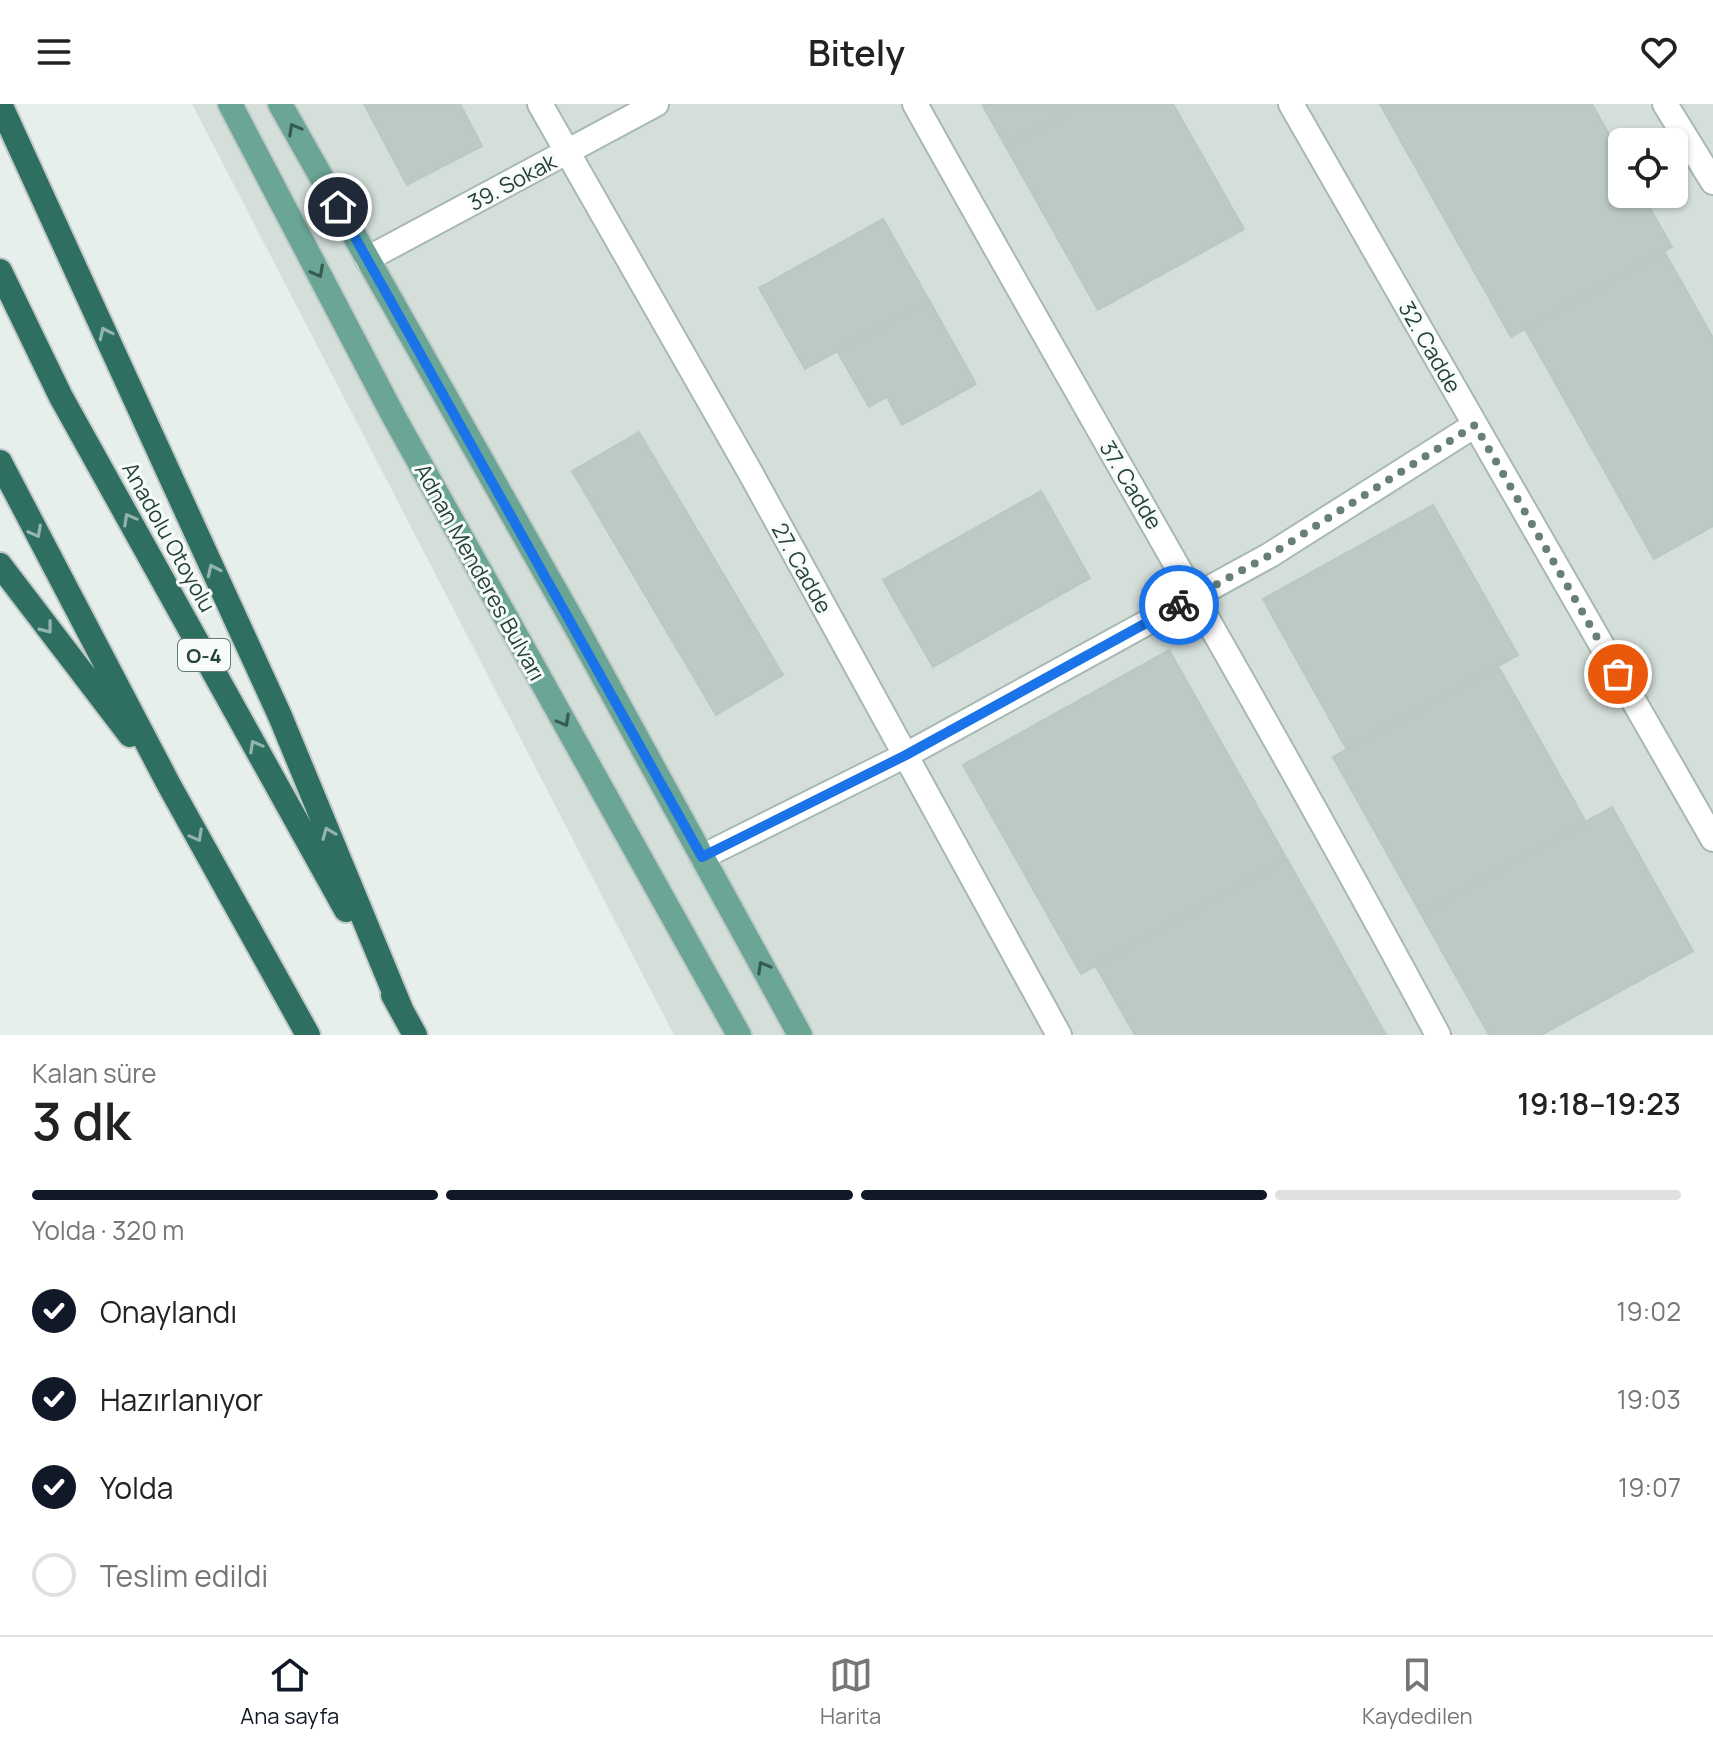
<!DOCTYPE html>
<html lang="tr">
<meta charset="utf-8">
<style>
:root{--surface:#fff;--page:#f6f6f6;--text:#222;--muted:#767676;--line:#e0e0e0;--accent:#111827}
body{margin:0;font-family:Manrope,sans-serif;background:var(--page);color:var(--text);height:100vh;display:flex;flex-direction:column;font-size:30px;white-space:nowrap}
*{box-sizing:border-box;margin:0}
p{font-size:26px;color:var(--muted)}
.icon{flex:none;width:44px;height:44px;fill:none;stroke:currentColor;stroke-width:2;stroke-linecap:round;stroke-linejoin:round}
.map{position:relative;height:931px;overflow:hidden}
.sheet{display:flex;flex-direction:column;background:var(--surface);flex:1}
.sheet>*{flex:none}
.controls{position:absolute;left:1608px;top:24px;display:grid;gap:16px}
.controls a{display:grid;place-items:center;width:80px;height:80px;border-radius:12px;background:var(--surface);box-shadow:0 2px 6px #0004;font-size:40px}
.pin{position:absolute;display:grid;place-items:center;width:68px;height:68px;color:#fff;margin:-34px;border:4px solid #fff;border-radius:50%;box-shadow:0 2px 8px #0007}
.courier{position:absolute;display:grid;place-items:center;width:80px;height:80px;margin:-40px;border:6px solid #1a73e8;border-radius:50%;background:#fff;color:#222;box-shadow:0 2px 10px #0007}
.headline em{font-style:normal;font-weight:600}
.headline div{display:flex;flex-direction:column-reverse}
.headline{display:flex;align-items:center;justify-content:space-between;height:136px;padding:0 32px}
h1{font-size:52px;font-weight:600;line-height:60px}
.bar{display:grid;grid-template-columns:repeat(4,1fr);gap:12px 8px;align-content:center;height:96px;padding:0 32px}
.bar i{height:10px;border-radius:6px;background:var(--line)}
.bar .selected{background:var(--accent)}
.bar p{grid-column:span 4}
ol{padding:0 32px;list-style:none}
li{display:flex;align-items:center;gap:24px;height:88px}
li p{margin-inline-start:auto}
li .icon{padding:8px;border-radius:50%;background:var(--accent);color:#fff;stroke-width:4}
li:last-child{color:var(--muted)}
li i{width:44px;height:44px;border:4px solid var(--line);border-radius:50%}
header{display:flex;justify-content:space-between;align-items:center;height:104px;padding:0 32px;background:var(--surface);font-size:36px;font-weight:600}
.dock{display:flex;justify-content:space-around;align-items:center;height:112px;border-top:2px solid var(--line);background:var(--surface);font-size:22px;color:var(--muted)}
.dock a{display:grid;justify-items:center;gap:4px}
.dock .selected{color:var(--accent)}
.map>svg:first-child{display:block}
.built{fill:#d4dfda;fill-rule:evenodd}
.building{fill:#bbcac4;stroke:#b8c9c2;stroke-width:2}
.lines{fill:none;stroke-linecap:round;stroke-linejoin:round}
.minor-casing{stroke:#a8b8b2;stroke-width:28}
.major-casing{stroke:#c2cac8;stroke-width:28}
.highway-casing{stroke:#c2cac8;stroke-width:28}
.minor{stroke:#fff;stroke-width:24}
.major{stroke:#6aa596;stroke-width:24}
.highway{stroke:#2f6f62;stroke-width:24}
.oneway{stroke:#365b51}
.oneway2{stroke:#93b5ae}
.done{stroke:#687f78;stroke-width:8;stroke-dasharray:0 14.4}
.route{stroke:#1a73e8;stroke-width:10}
.labels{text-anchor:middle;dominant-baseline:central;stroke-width:6;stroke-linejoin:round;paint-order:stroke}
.shield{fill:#f7fbf9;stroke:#637a73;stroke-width:2}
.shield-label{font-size:20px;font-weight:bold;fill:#24423a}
.street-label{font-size:22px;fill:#24423a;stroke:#f7fbf9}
</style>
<header><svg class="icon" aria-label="menu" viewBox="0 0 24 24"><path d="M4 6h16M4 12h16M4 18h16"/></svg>Bitely<svg class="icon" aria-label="heart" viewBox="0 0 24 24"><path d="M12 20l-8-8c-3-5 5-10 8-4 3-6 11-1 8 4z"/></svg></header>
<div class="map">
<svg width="1713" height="931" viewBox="0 0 1713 931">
<rect width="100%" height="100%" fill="#e6efeb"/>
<!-- built -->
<path class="built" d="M192 0H1713V931H674ZM1622 38H1674V90H1622Z"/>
<!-- building -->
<path class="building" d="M364 0H460L482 42 407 81Z
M982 0H1084L1006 43Z
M1084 0H1173L1244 125 1098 206 1006 43Z
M1380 0H1592L1622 54V90H1642L1672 143 1511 233Z
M883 115 929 196 805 265 759 184Z
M1664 147 1713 234V422L1654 455 1525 225Z
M929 196 976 280 902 321 887 293 869 303 837 247Z
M639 328 783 571 716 611 572 367Z
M1041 387 1090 474 933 563 883 476Z
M1433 401 1518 551 1347 646 1263 495Z
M1169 546 1287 755 1081 870 963 661Z
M1498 562 1586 718 1421 810 1333 653Z
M1612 703 1693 847 1541 931H1489L1421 810Z
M1287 755 1386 931H1135L1095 861Z"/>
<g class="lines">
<!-- minor casing -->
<g class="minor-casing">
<path id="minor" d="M540 0 750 368 1059 931
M915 0C1088 311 1270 617 1438 931
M1291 0 1713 735
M1665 0 1713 78
M367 155 656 0
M702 753 906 651 1270 451 1475 321"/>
</g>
<!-- major casing -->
<g class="major-casing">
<path id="major" d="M230 0 394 313 739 931
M280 0 576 523 800 931"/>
</g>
<!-- highway casing -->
<g class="highway-casing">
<path id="highway" d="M0 0 280 612 401 905
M0 167 61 293 346 806
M0 358 169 681 308 931
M0 461 130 631
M393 891 415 931"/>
</g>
<!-- minor -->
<use href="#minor" class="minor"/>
<!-- major -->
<use href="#major" class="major"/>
<!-- highway -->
<use href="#highway" class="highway"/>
</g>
<!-- one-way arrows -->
<defs><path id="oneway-chevron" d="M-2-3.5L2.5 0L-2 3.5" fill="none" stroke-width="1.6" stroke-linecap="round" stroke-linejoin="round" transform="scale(2)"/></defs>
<g class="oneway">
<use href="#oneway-chevron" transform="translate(294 25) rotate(-119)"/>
<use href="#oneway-chevron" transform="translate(318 168) rotate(62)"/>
<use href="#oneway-chevron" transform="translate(564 617) rotate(61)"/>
<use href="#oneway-chevron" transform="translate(763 863) rotate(-119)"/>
</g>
<g class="oneway2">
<use href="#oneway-chevron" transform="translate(105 229) rotate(-115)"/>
<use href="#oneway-chevron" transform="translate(129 415) rotate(-119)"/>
<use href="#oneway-chevron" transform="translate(36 428) rotate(62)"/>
<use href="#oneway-chevron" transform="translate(213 466) rotate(-115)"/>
<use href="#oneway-chevron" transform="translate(47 524) rotate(52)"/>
<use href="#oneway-chevron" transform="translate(255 642) rotate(-119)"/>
<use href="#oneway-chevron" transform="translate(328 729) rotate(-112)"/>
<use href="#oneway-chevron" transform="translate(197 732) rotate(61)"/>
</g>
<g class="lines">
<!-- done -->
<path class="done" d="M1179 501 1270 451 1475 321 1618 570"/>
<!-- route -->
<path class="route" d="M338 103 702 753 906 651 1179 501"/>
</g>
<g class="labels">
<!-- shield labels -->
<rect class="shield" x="178" y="535" width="52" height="32" rx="6"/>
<g class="shield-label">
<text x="204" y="551">O-4</text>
</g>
<!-- street labels -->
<g class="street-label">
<text transform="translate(512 78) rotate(-28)">39. Sokak</text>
<text transform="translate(1430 243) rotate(60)">32. Cadde</text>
<text transform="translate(1131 381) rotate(59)">37. Cadde</text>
<text transform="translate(169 433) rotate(61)">Anadolu Otoyolu</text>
<text transform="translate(802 464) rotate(61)">27. Cadde</text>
<text transform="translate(480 468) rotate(61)">Adnan Menderes Bulvarı</text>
</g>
</g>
</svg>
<div class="controls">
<a><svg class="icon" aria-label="locate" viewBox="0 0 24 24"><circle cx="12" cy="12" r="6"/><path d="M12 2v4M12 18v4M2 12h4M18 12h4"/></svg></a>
</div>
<div class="pin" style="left:1618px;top:570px;background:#ea580c"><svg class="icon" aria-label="bag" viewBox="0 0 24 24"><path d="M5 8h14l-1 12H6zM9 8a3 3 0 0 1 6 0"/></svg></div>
<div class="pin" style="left:338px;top:103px;background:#1f2937"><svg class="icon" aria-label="home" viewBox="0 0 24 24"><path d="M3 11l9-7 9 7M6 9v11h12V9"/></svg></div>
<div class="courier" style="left:1179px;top:501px"><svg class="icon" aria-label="bike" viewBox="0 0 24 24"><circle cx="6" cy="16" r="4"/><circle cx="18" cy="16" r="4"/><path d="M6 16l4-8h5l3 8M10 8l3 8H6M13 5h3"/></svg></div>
</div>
<section class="sheet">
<div class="headline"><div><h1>3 dk</h1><p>Kalan süre</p></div><em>19:18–19:23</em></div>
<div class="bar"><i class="selected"></i><i class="selected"></i><i class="selected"></i><i></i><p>Yolda · 320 m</p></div>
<ol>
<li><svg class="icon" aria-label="check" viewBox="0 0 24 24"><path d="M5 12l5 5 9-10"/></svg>Onaylandı<p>19:02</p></li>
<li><svg class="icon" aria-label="check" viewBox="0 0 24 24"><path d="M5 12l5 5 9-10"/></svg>Hazırlanıyor<p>19:03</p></li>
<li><svg class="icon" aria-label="check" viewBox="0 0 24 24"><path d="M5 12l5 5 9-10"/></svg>Yolda<p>19:07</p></li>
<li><i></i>Teslim edildi</li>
</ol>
</section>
<nav class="dock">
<a class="selected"><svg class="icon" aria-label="home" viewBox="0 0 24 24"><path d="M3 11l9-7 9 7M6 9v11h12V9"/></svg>Ana sayfa</a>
<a><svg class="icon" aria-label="map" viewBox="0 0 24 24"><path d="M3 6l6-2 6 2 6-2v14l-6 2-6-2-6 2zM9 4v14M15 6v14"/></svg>Harita</a>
<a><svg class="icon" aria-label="saved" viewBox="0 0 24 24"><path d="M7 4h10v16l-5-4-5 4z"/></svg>Kaydedilen</a>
</nav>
